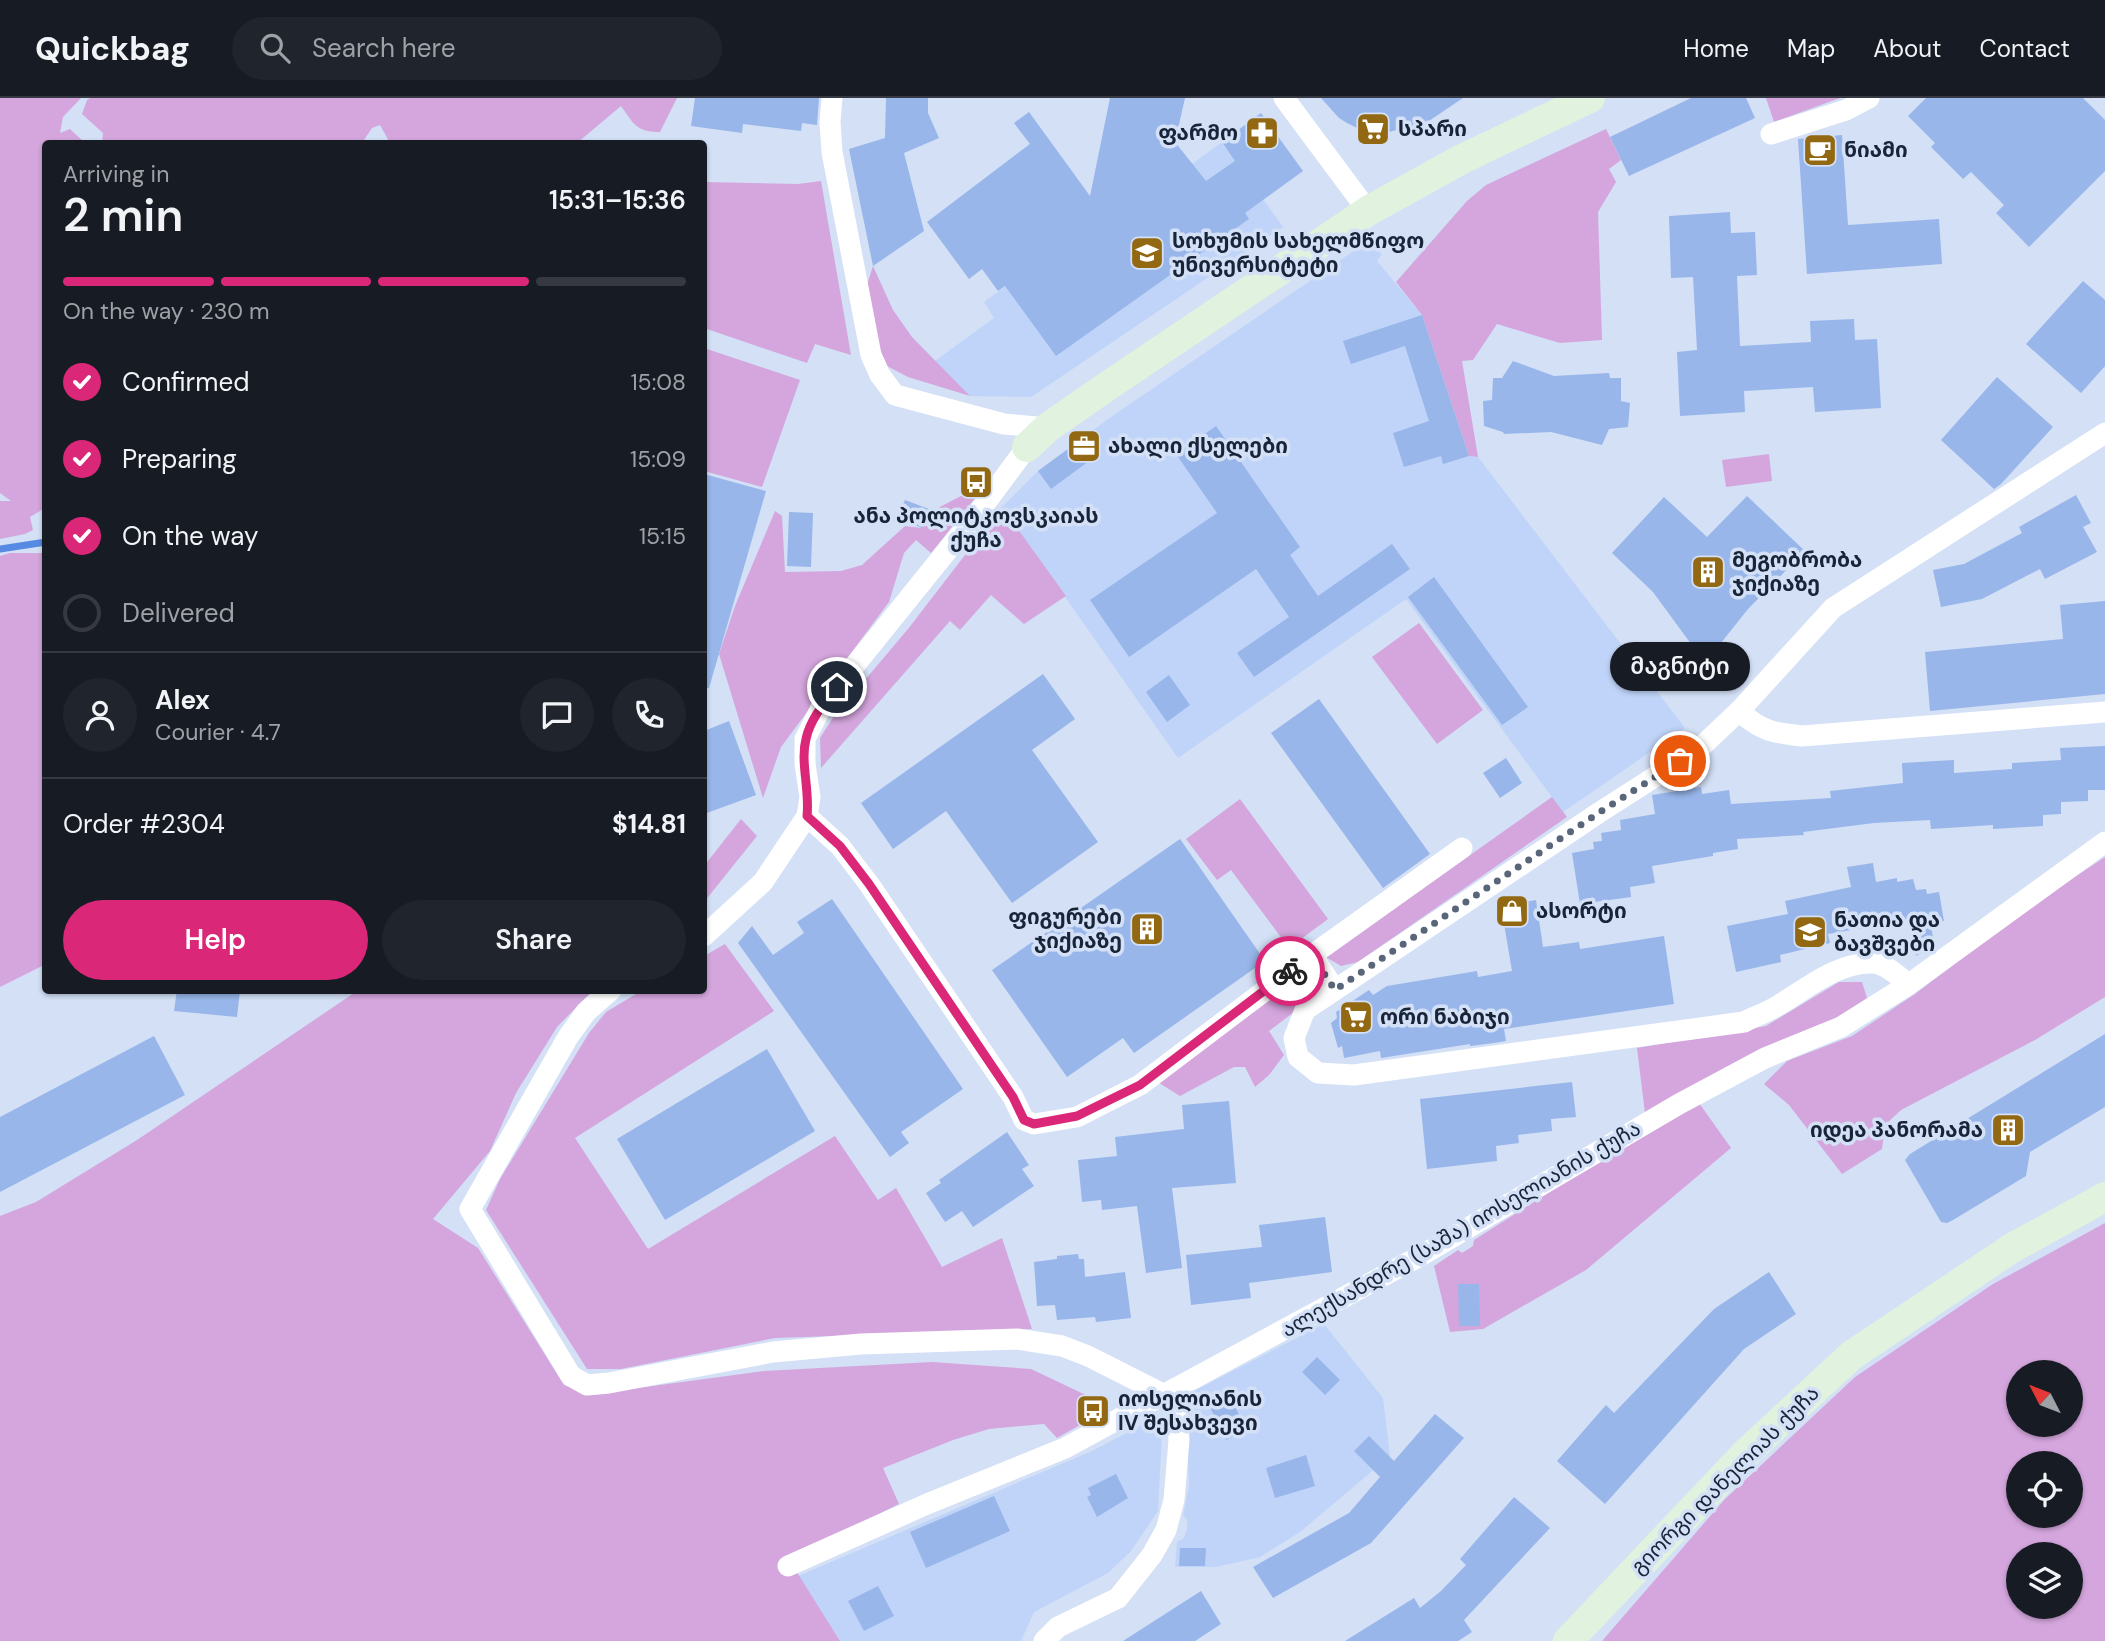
<!DOCTYPE html>
<meta charset="utf-8">
<style>
:root{--surface:#171b24;--page:#20242c;--text:#f1f3f6;--muted:#9ea1a6;--line:#363941;--accent:#db2777}
body{margin:0;font-family:"DM Sans","Noto Sans Georgian",sans-serif;background:var(--page);color:var(--text);height:100vh;display:flex;flex-direction:column;font-size:26px;white-space:nowrap}
*{box-sizing:border-box;margin:0}
p{font-size:23px;color:var(--muted)}
.icon{flex:none;width:38px;height:38px;fill:none;stroke:currentColor;stroke-width:2;stroke-linecap:round;stroke-linejoin:round}
.map{position:relative;flex:1;overflow:hidden}
.drawer{position:absolute;left:42px;top:42px;width:665px;height:854px;display:flex;flex-direction:column;background:var(--surface);border-radius:7px;box-shadow:0 2px 5px #0004}
.drawer>*{flex:none}
.needle{width:46px;rotate:312deg}
.fabs{position:absolute;left:2006px;top:1262px;display:grid;gap:14px}
.fabs a{display:grid;place-items:center;width:77px;height:77px;border-radius:50%;background:var(--surface);box-shadow:0 2px 5px #0004;font-size:35px}
.pin{position:absolute;display:grid;place-items:center;width:60px;height:60px;color:#fff;margin:-30px;border:4px solid #fff;border-radius:50%;box-shadow:0 2px 7px #0007}
.courier{position:absolute;display:grid;place-items:center;width:70px;height:70px;margin:-35px;border:5px solid #db2777;border-radius:50%;background:#fff;color:#222;box-shadow:0 2px 9px #0007}
.bubble{position:absolute;height:49px;border-radius:24px;background:var(--surface);box-shadow:0 2px 5px #0004;font-size:23px;font-weight:600;line-height:49px;text-align:center}
.headline em{font-style:normal;font-weight:600}
.headline div{display:flex;flex-direction:column-reverse}
.headline{display:flex;align-items:center;justify-content:space-between;height:119px;padding:0 21px}
h1{font-size:46px;font-weight:600;line-height:52px}
.bar{display:grid;grid-template-columns:repeat(4,1fr);gap:10px 7px;align-content:center;height:84px;padding:0 21px}
.bar i{height:9px;border-radius:5px;background:var(--line)}
.bar .on{background:var(--accent)}
.bar p{grid-column:span 4}
.line{display:flex;align-items:center;gap:18px;padding:0 21px;border-top:2px solid var(--line)}
.line div{flex:1}
.round{display:grid;place-items:center;flex:none;width:74px;height:74px;border-radius:37px;background:var(--page)}
ol{padding:0 21px;list-style:none}
li{display:flex;align-items:center;gap:21px;height:77px}
li p{margin-inline-start:auto}
li .icon{padding:7px;border-radius:50%;background:var(--accent);color:#fff;stroke-width:4}
li:last-child{color:var(--muted)}
li i{width:38px;height:38px;border:4px solid var(--line);border-radius:50%}
.cta{display:flex;gap:14px;margin-top:auto;padding:14px 21px}
.cta a{flex:1;height:80px;border-radius:42px;background:var(--accent);color:#fff;font-size:28px;font-weight:600;line-height:80px;text-align:center}
.cta a+a{background:var(--page);color:var(--text)}
header{display:flex;align-items:center;gap:42px;box-sizing:border-box;height:98px;padding:0 35px;background:var(--surface);border-bottom:2px solid var(--line)}
header strong{font-size:33px}
nav{display:flex;gap:38px;margin-inline-start:auto;font-size:24px}
.search{width:490px;height:63px;background:var(--page);display:flex;align-items:center;gap:18px;box-sizing:border-box;padding:0 24px;border-radius:38px;color:var(--muted);font-size:26px}
.map>svg:first-child{display:block}
.built{fill:#bfd4f8}
.green{fill:#d4a6dd;fill-rule:evenodd}
.lines{fill:none;stroke-linecap:round;stroke-linejoin:round}
.stream{stroke:#578be3;stroke-width:7}
.building{fill:#98b6ea}
.street{stroke:#fff;stroke-width:21}
.secondary{stroke:#e1f2de;stroke-width:30}
.done{stroke:#59667a;stroke-width:7;stroke-dasharray:0 12.6}
.route{stroke:#db2777;stroke-width:9}
.labels{text-anchor:middle;dominant-baseline:central;stroke-width:7;stroke-linejoin:round;paint-order:stroke}
.poi-label{font-size:21px;font-weight:bold;fill:#182438;stroke:#d3e0f6;text-anchor:start}
.street-label{font-size:21px;fill:#182438;stroke:#d3e0f6}
</style>
<header>
<strong>Quickbag</strong>
<div class="search"><svg class="icon" aria-label="search" viewBox="0 0 24 24"><circle cx="10" cy="10" r="6"/><path d="M15 15l6 6"/></svg>Search here</div>
<nav><a>Home</a><a>Map</a><a>About</a><a>Contact</a></nav>
</header>
<div class="map">
<svg width="2105" height="1543" viewBox="0 0 2105 1543">
<rect width="100%" height="100%" fill="#d3e0f6"/>
<!-- built -->
<path class="built" d="M1222 44 1283 129 1031 299 970 298 935 263 994 220 984 204 1104 117 1192 66Z
M1370 146 1382 156 1377 163 1422 217 1469 358 1478 359 1685 630 1563 714 1406 501 1178 660 1002 409 1038 373 1111 319 1361 148 1366 152Z
M1324 1226 1383 1300 1390 1358 1300 1434 1260 1459 1216 1469H1175L1177 1444 1184 1440 1187 1431V1422L1183 1417 1189 1388 1186 1301 1192 1294Z
M1163 1316 1158 1413 1131 1453 1108 1475 1034 1514 1021 1543H840L798 1478 1092 1353Z"/>
<!-- green -->
<path class="green" d="M0 0H81L63 19 60 35 70 31 85 45 46 46 45 410 30 419 33 432 25 436 0 441V403H11L0 395Z
M90 0H677L660 34C636 34 634 26 621 8L577 45H390L380 27 372 30 362 45 102 46 103 35 82 16 87 2Z
M1766 0H1840L1774 24Z
M1606 31 1621 62 1609 71 1616 84 1598 114 1602 242 1560 245 1497 226 1473 262 1462 263 1478 359 1469 358 1422 217 1396 184 1467 103 1486 87Z
M821 83 851 257 815 246 807 265 704 230V84L798 86Z
M873 168 893 212 912 239 970 298 908 279 887 268 877 248 866 190Z
M704 250 800 282 762 389 704 373Z
M1769 356 1772 383 1726 389 1722 362Z
M988 384 931 455 916 442 904 455 889 504 781 649 763 700 719 556 735 508 775 413 782 418 785 474 841 473 862 467 905 428 921 430 932 413Z
M1002 409 1066 498 1024 526 991 497 960 532 950 523 821 670 820 640 832 621 908 531Z
M10 455H45L46 866 0 889V458Z
M1419 525 1483 612 1437 646 1372 559Z
M1552 699 1567 719 1358 864 1341 868 1326 859Z
M1240 701 1328 821 1289 850 1231 772 1217 782 1186 741Z
M741 721 757 738 704 804V768Z
M2105 759V899L2035 942 1901 1012 1885 1027 1882 1051 1842 1076 1789 1007 1764 986 1787 963 1852 938 1915 896 2031 808Z
M725 846 774 913 575 1040 648 1151 835 1038 878 1102 896 1090 942 1169 1002 1140 1032 1231 775 1240 621 1271H587L486 1112 500 1081 589 935 606 914 641 893 704 892V858Z
M1308 870 1319 881 1318 896 1269 933 1284 957 1269 977 1255 989 1245 969H1234L1180 998 1156 983Z
M1839 884H1862L1867 900 1842 920 1645 1015 1637 950 1766 928Z
M357 893H592L557 929 516 995 490 1053 433 1121 478 1150 564 1287 593 1296 764 1273 932 1264 1031 1271 1090 1299 1094 1319 1057 1340 1044 1326 989 1331 953 1342 883 1370 899 1406 788 1460 840 1543H0V1118L36 1104 137 1042Z
M1699 1005 1731 1050 1586 1172 1483 1231 1450 1234 1434 1168 1458 1152 1462 1155 1473 1148 1474 1142 1559 1088Z
M2105 1125V1543H1602L1725 1401 1855 1279 1993 1186ZM2018 1274H2070V1326H2018ZM2018 1365H2070V1418H2018ZM2018 1456H2070V1508H2018Z"/>
<g class="lines">
<!-- stream -->
<path class="stream" d="M0 451 46 444"/>
</g>
<!-- building -->
<path class="building" d="M695 0H819L817 27 802 25 801 33 743 26 742 35 691 28Z
M886 0H928V15L939 40 904 55 924 133 873 168 849 51 885 40Z
M1110 0H1185L1175 44 1206 83 1235 63 1222 44 1261 15 1303 73 1245 115 1249 121 1056 258 1005 188 998 193 982 171 969 181 927 124 1030 46 1014 25 1029 14 1090 98Z
M1321 0H1463L1420 29 1418 27 1380 36 1363 33 1347 25 1339 20Z
M1691 0H1746L1755 20 1629 78 1610 39Z
M1926 0H2083L2105 22V73L2029 149 1996 115 2004 107 1971 74 1963 81 1931 49 1935 45 1908 18Z
M1842 37 1848 127 1939 121 1942 166 1807 176 1798 41Z
M1730 114 1731 135 1755 134 1757 177 1737 178 1740 248 1811 244 1810 223 1854 221 1855 242 1877 241 1881 310 1815 314 1813 289 1744 293 1745 314 1680 318 1677 254 1697 252 1693 179 1671 180 1669 118Z
M2083 183 2105 202V268L2081 295 2026 246Z
M1422 217 1469 358 1443 366 1441 358 1404 369 1393 335 1429 323 1405 248 1351 266 1343 243Z
M1513 263 1554 278 1609 275 1610 280H1621V303L1630 305 1628 329 1609 331 1602 347 1551 334 1504 336 1503 334 1484 328 1483 303 1492 302 1493 280H1502Z
M1997 279 2053 329 2001 386 1994 391 1941 342Z
M1216 328 1300 449 1290 457 1318 498 1392 446 1410 471 1254 579 1237 555 1289 519 1256 471 1129 559 1090 502 1217 415 1176 356Z
M1087 337 1100 355 1051 391 1038 373Z
M704 376 766 393 709 590H704Z
M2076 397 2091 425 2083 429 2097 454 2045 481 2040 471 1982 501 1941 509 1933 472 1964 466 2022 435 2019 429Z
M1747 398 1805 453 1748 511 1705 565 1653 494 1612 455 1664 399 1707 439Z
M905 402 929 411 922 430 897 420Z
M789 414 813 415 811 469 787 468Z
M1434 479 1528 609 1502 627 1408 499Z
M2105 503V596L1930 613 1925 554 2063 541 2060 507Z
M1043 576 1075 621 1032 652 1098 744 1012 805 946 713 893 751 861 705Z
M1169 577 1190 607 1167 624 1146 594Z
M1319 601 1430 756 1383 790 1271 635Z
M729 623 756 697 704 716V633Z
M2105 648V692H2088V703L2061 704V716L2043 717V728L1993 731V727L1931 731 1930 722 1874 725 1803 734 1804 737 1737 741 1738 751 1713 755V758L1652 768 1655 785 1630 789 1631 799 1580 806 1572 755 1594 751 1593 744 1602 743 1601 735 1621 732 1620 722 1655 716 1652 697 1701 689 1702 696 1729 692 1731 706 1831 700 1830 693 1903 685 1902 665 1954 662V675L2012 671V665L2061 662 2060 650Z
M1506 660 1522 685 1500 700 1483 675Z
M1180 741 1265 863 1134 955 1123 940 1067 979 992 872Z
M1873 765 1876 784 1897 780V784L1913 781 1916 792 1926 791 1927 796 1939 794 1944 823 1931 826 1934 847 1916 858 1909 822 1828 836 1830 845 1780 857 1781 864 1736 874 1727 828 1788 816 1785 803 1851 789 1847 769Z
M832 801 963 991 901 1034 909 1045 890 1059 738 845 752 828 773 857 804 835 797 824Z
M1536 802 1543 849 1579 844 1580 851 1664 838 1674 906 1504 931 1506 943 1494 945 1470 948V946L1381 960 1380 953 1344 960 1342 948 1338 950 1331 925 1337 920 1336 914 1369 892 1373 897 1387 888 1477 873 1478 879 1512 873 1501 808Z
M177 892H240L237 919 174 913Z
M2105 936V1009L2030 1054 2026 1078 1953 1122 1947 1125 1941 1124 1905 1062 1910 1056Z
M154 938 185 997 0 1094V1019Z
M767 951 815 1033 665 1122 617 1041Z
M1572 984 1576 1019 1551 1021 1552 1033 1518 1037 1519 1045 1496 1048 1497 1063 1427 1071 1420 1001Z
M1229 1003 1236 1085 1172 1090 1182 1170 1146 1175 1137 1108 1102 1112 1101 1102 1082 1104 1078 1062 1117 1058 1115 1039 1184 1031 1182 1007Z
M1007 1034 1029 1067 1022 1071 1034 1088 973 1129 962 1113 945 1124 926 1095 941 1085 939 1082Z
M1325 1119 1332 1174 1249 1185 1251 1200 1191 1207 1186 1157 1262 1149 1259 1127Z
M1078 1156 1079 1161H1084L1085 1179 1125 1174 1131 1220 1096 1224 1095 1219 1057 1222 1055 1207 1037 1208 1034 1164 1057 1161V1158Z
M1769 1174 1796 1216 1744 1251 1605 1406 1557 1363 1606 1307 1614 1315 1714 1211Z
M1458 1186H1479L1480 1228H1459Z
M1317 1259 1340 1282 1325 1297 1302 1274Z
M1228 1293 1246 1332 1226 1342 1207 1303Z
M1435 1316 1464 1340 1371 1445 1273 1500 1253 1469 1349 1415 1380 1379 1354 1353 1369 1338 1394 1363Z
M1306 1357 1315 1388 1275 1400 1266 1370Z
M1116 1376 1128 1400 1097 1419 1087 1399 1091 1397 1088 1390Z
M994 1398 1010 1433 926 1470 910 1434Z
M1514 1399 1550 1430 1464 1522 1472 1534 1458 1543H1345L1414 1500 1420 1510 1441 1493 1466 1467 1460 1461Z
M1180 1450H1206L1205 1468H1179Z
M878 1488 894 1518 864 1533 848 1503Z
M1201 1493 1221 1526 1195 1543H1123Z"/>
<g class="lines">
<!-- street -->
<path class="street" d="M832 0 830 24 832 54 871 257 880 277 895 297 1004 326 1047 330
M1284 0 1368 113
M1771 36 1846 12 1869 0
M1739 613C1761 633 1773 635 1802 638L2105 614
M807 718 840 748 869 786 1013 999 1024 1022 1034 1026 1077 1019 1140 987 1312 857 1335 892 1600 714 1700 650 1741 611 1833 510 2105 335
M704 838 763 784 807 718 810 699 805 666V641L822 608 984 407 1027 349
M1312 857 1462 750
M611 892 586 914 568 939 470 1111 571 1278 587 1287 609 1285 773 1254 861 1246 1017 1241 1062 1248 1088 1258 1163 1296 1177 1315 1179 1342 1174 1402 1166 1432 1152 1457 1118 1500 1058 1529 1044 1543
M1335 892 1305 912 1294 940 1298 959 1318 975 1354 977 1744 924C1756 918 1768 914 1779 907 1806 891 1838 864 1872 865 1885 865 1899 878 1908 887
M788 1468 927 1406 1065 1350 1422 1157 1679 1006 1765 960 1841 929 1908 887 2105 744"/>
<!-- secondary -->
<path class="secondary" d="M1027 349 1047 330 1112 285 1368 113 1462 61 1590 0
M1568 1543 1746 1355 1852 1257 2012 1150 2105 1099"/>
</g>
<g class="lines">
<!-- done -->
<path class="done" d="M1290 873 1312 857 1335 892 1600 714 1680 663"/>
<!-- route -->
<path class="route" d="M837 589C825 604 810 621 806 641 800 664 810 692 807 718L840 748 869 786 1013 999 1024 1022 1034 1026 1077 1018 1140 987 1290 873"/>
</g>
<!-- icons -->
<defs>
<g id="supermarket-square" transform="scale(1.75)"><rect x="-9" y="-9" width="18" height="18" rx="4" fill="#926912" stroke="#d3e0f6"/><path d="M-6-5.5h2.5l.6 2H6L4.5 2H-2.5L-4.4-4H-6ZM-1.5 3.2a1.3 1.3 0 1 0 .1 0ZM3 3.2a1.3 1.3 0 1 0 .1 0Z" fill="#fff"/></g>
<g id="pharmacy-square" transform="scale(1.75)"><rect x="-9" y="-9" width="18" height="18" rx="4" fill="#926912" stroke="#d3e0f6"/><path d="M-2-6h4v4h4v4h-4v4h-4v-4h-4v-4h4Z" fill="#fff"/></g>
<g id="cafe-square" transform="scale(1.75)"><rect x="-9" y="-9" width="18" height="18" rx="4" fill="#926912" stroke="#d3e0f6"/><path d="M-5.5-4.5H6V0H3Q3 3.5 0 3.5H-2.5Q-5.5 3.5-5.5 0ZM3-3.2v2h1.7v-2ZM-6 4.5H4V6H-6Z" fill="#fff"/></g>
<g id="university-square" transform="scale(1.75)"><rect x="-9" y="-9" width="18" height="18" rx="4" fill="#926912" stroke="#d3e0f6"/><path d="M0-5L7-2L0 1L-7-2ZM-4 1L0 2.5L4 1V4Q0 6-4 4Z" fill="#fff"/></g>
<g id="office-square" transform="scale(1.75)"><rect x="-9" y="-9" width="18" height="18" rx="4" fill="#926912" stroke="#d3e0f6"/><path d="M-6-3h4V-5.5h4V-3h4V5H-6ZM-1-4.5V-3h2v-1.5ZM-6 0V1H6V0Z" fill="#fff"/></g>
<g id="bus-square" transform="scale(1.75)"><rect x="-9" y="-9" width="18" height="18" rx="4" fill="#926912" stroke="#d3e0f6"/><path d="M-5-6H5V4H4V6H2V4H-2V6H-4V4H-5ZM-3.5-4V0h7V-4ZM-3.5 1.2v1.5H-2V1.2ZM2 1.2v1.5H3.5V1.2Z" fill="#fff"/></g>
<g id="building-square" transform="scale(1.75)"><rect x="-9" y="-9" width="18" height="18" rx="4" fill="#926912" stroke="#d3e0f6"/><path d="M-4-6H4V6H1V3H-1V6H-4ZM-2.5-4.3h1.7v1.8h-1.7ZM.8-4.3h1.7v1.8H.8ZM-2.5-1h1.7V.8h-1.7ZM.8-1h1.7V.8H.8Z" fill="#fff"/></g>
<g id="shop-square" transform="scale(1.75)"><rect x="-9" y="-9" width="18" height="18" rx="4" fill="#926912" stroke="#d3e0f6"/><path d="M-5-2.5h2.3a2.7 3.5 0 0 1 5.4 0H5L5.5 6h-11ZM-1.5-2.5h3a1.5 2.3 0 0 0-3 0Z" fill="#fff"/></g>
<g id="school-square" transform="scale(1.75)"><rect x="-9" y="-9" width="18" height="18" rx="4" fill="#926912" stroke="#d3e0f6"/><path d="M0-5L7-2L0 1L-7-2ZM-4 1L0 2.5L4 1V4Q0 6-4 4Z" fill="#fff"/></g>
</defs>
<g fill-rule="evenodd">
<use href="#supermarket-square" x="1373" y="31"/>
<use href="#pharmacy-square" x="1262" y="35"/>
<use href="#cafe-square" x="1820" y="52"/>
<use href="#university-square" x="1147" y="155"/>
<use href="#office-square" x="1084" y="348"/>
<use href="#bus-square" x="976" y="384"/>
<use href="#building-square" x="1708" y="474"/>
<use href="#shop-square" x="1512" y="813"/>
<use href="#building-square" x="1147" y="831"/>
<use href="#school-square" x="1810" y="834"/>
<use href="#supermarket-square" x="1356" y="919"/>
<use href="#building-square" x="2008" y="1032"/>
<use href="#bus-square" x="1093" y="1313"/>
</g>
<g class="labels">
<!-- poi labels -->
<g class="poi-label">
<text x="1398" y="31">სპარი</text>
<text x="1238" y="35" text-anchor="end">ფარმო</text>
<text x="1844" y="52">ნიამი</text>
<text x="1172" y="143">სოხუმის სახელმწიფო<tspan x="1172" dy="24">უნივერსიტეტი</tspan></text>
<text x="1108" y="348">ახალი ქსელები</text>
<text x="976" y="418" text-anchor="middle">ანა პოლიტკოვსკაიას<tspan x="976" dy="24">ქუჩა</tspan></text>
<text x="1732" y="462">მეგობრობა<tspan x="1732" dy="24">ჯიქიაზე</tspan></text>
<text x="1536" y="813">ასორტი</text>
<text x="1122" y="819" text-anchor="end">ფიგურები<tspan x="1122" dy="24">ჯიქიაზე</tspan></text>
<text x="1834" y="822">ნათია და<tspan x="1834" dy="24">ბავშვები</tspan></text>
<text x="1380" y="919">ორი ნაბიჯი</text>
<text x="1983" y="1032" text-anchor="end">იდეა პანორამა</text>
<text x="1118" y="1301">იოსელიანის<tspan x="1118" dy="24">IV შესახვევი</tspan></text>
</g>
<!-- street labels -->
<g class="street-label">
<text transform="translate(1461 1131) rotate(-30)">ალექსანდრე (საშა) იოსელიანის ქუჩა</text>
<text transform="translate(1725 1382) rotate(-45)">გიორგი დანელიას ქუჩა</text>
</g>
</g>
</svg>
<div class="fabs">
<a><svg class="needle" viewBox="-14 -14 28 28"><path d="M0-13l5 13h-10z" fill="#e53935"/><path d="M0 13l5-13h-10z" fill="#9ea1a6"/></svg></a>
<a><svg class="icon" aria-label="locate" viewBox="0 0 24 24"><circle cx="12" cy="12" r="6"/><path d="M12 2v4M12 18v4M2 12h4M18 12h4"/></svg></a>
<a><svg class="icon" aria-label="layers" viewBox="0 0 24 24"><path d="M12 4l9 5-9 5-9-5zM3 14l9 5 9-5"/></svg></a>
</div>
<div class="pin" style="left:1680px;top:663px;background:#ea580c"><svg class="icon" aria-label="bag" viewBox="0 0 24 24"><path d="M5 8h14l-1 12H6zM9 8a3 3 0 0 1 6 0"/></svg></div>
<div class="pin" style="left:837px;top:589px;background:#1f2937"><svg class="icon" aria-label="home" viewBox="0 0 24 24"><path d="M3 11l9-7 9 7M6 9v11h12V9"/></svg></div>
<div class="courier" style="left:1290px;top:873px"><svg class="icon" aria-label="bike" viewBox="0 0 24 24"><circle cx="6" cy="16" r="4"/><circle cx="18" cy="16" r="4"/><path d="M6 16l4-8h5l3 8M10 8l3 8H6M13 5h3"/></svg></div>
<div class="bubble" style="left:1610px;top:544px;width:140px">მაგნიტი</div>
<section class="drawer">
<div class="headline"><div><h1>2 min</h1><p>Arriving in</p></div><em>15:31–15:36</em></div>
<div class="bar"><i class="on"></i><i class="on"></i><i class="on"></i><i></i><p>On the way · 230 m</p></div>
<ol>
<li><svg class="icon" aria-label="check" viewBox="0 0 24 24"><path d="M5 12l5 5 9-10"/></svg>Confirmed<p>15:08</p></li>
<li><svg class="icon" aria-label="check" viewBox="0 0 24 24"><path d="M5 12l5 5 9-10"/></svg>Preparing<p>15:09</p></li>
<li><svg class="icon" aria-label="check" viewBox="0 0 24 24"><path d="M5 12l5 5 9-10"/></svg>On the way<p>15:15</p></li>
<li><i></i>Delivered</li>
</ol>
<div class="line" style="height:126px"><a class="round"><svg class="icon" aria-label="person" viewBox="0 0 24 24"><circle cx="12" cy="8" r="4"/><path d="M4 21q1-7 8-7t8 7"/></svg></a><div><b>Alex</b><p>Courier · 4.7</p></div><a class="round"><svg class="icon" aria-label="chat" viewBox="0 0 24 24"><path d="M4 5h16v11H9l-5 4z"/></svg></a><a class="round"><svg class="icon" aria-label="phone" viewBox="0 0 24 24"><path d="M5 4h4l2 5-3 2q2 4 5 5l2-3 5 2v4C11 20 4 13 5 4z"/></svg></a></div>
<div class="line" style="height:91px"><div>Order #2304</div><b>$14.81</b></div>
<div class="cta"><a>Help</a><a>Share</a></div>
</section>
</div>
